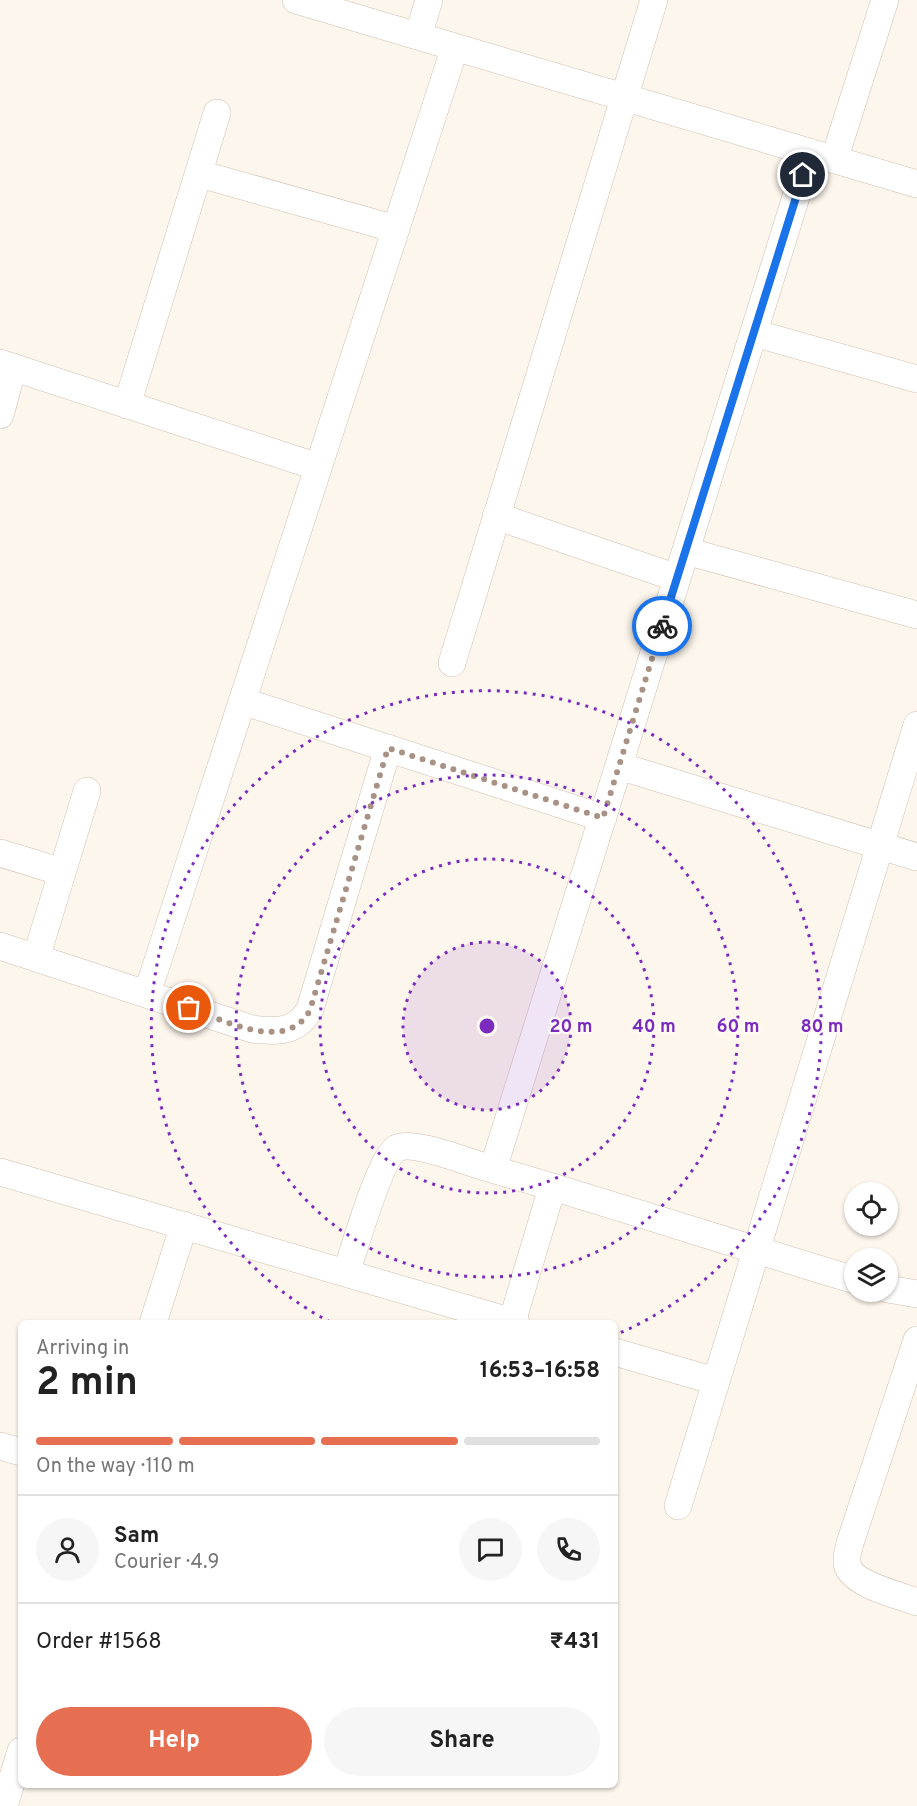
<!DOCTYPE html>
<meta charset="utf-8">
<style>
:root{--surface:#fff;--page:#f6f6f6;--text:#222;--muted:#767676;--line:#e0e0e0;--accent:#e76f51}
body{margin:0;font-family:Overpass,sans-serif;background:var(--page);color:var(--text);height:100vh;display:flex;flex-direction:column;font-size:22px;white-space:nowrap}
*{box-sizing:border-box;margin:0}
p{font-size:20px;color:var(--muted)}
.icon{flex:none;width:33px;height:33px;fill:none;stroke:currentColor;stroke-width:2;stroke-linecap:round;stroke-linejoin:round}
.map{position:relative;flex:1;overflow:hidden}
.panel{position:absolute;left:18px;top:1320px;width:600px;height:468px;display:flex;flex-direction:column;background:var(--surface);border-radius:9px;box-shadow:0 2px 4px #0004}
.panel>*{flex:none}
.fabs{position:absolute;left:844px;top:1182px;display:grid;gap:12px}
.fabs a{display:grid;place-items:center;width:54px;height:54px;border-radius:50%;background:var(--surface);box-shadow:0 2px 4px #0004;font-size:30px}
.pin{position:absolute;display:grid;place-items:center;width:51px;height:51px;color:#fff;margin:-26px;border:3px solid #fff;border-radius:50%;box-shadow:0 2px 6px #0007}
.courier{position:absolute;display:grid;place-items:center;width:60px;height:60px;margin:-30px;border:4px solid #1a73e8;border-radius:50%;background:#fff;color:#222;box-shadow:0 2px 8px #0007}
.head em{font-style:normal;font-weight:700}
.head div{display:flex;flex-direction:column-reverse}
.head{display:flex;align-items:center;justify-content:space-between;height:102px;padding:0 18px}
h1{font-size:39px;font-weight:700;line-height:45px}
.bar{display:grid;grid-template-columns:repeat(4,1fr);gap:9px 6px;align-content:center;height:72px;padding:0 18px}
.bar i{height:8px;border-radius:4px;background:var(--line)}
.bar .on{background:var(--accent)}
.bar p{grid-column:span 4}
.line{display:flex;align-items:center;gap:15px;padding:0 18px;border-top:2px solid var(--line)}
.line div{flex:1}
.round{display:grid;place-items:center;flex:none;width:63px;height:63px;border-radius:32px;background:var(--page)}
.action{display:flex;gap:12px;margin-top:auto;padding:12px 18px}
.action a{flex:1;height:69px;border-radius:36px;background:var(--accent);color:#fff;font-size:24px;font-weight:700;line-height:69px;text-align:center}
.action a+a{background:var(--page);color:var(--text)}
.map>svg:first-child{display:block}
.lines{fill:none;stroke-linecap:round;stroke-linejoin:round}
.minor-casing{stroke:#d1beb0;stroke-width:28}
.minor{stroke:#fff;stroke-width:27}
.done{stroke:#a89285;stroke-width:6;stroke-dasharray:0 10.8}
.route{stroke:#1a73e8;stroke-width:8}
.ring{fill:none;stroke:#7b2cbf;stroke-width:3;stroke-dasharray:3 6}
.centre{fill:#7b2cbf;stroke:#fffaf3;stroke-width:3}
.ring-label{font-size:18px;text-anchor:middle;font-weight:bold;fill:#7b2cbf;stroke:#fffaf3;stroke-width:4.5;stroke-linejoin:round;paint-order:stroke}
</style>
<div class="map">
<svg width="917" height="1806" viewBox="0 0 917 1806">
<rect width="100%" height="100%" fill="#fdf6ec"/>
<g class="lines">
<!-- minor casing -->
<g class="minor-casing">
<path id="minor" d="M296 0 917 184
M418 36 429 0
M834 160 885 0
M200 174 396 229
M754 333 917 379
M0 363 318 467
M127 405 217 113
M0 415 13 367
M496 516 677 578
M686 551 917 615
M452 663 654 0
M242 701 603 818
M619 766 917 857
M0 853 62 872
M0 946 252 1029C276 1032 297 1033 310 1009L388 748
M36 958 87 791
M147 994 455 47
M493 1169 810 152
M0 1172 516 1323
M346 1273C354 1251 380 1157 397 1148 413 1140 468 1162 485 1167 609 1203 731 1243 855 1280
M888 1289 917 1294
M512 1322 552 1188
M153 1323 184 1225
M917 1340 850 1543C849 1549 846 1556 847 1562 848 1584 899 1595 917 1602
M615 1352 715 1381
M0 1446 21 1452
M678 1506 917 725
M4 1806 21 1751"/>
</g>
<!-- minor -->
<use href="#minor" class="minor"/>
</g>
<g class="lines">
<!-- done -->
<path class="done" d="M189 1008C224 1020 287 1054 310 1010L388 748 603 818 662 626"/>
<!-- route -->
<path class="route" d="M662 626 803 175"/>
</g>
<!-- distance rings -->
<circle cx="487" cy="1026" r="84" fill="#7b2cbf" fill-opacity=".12"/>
<g class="ring">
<circle cx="487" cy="1026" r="84"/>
<circle cx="487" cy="1026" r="167"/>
<circle cx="487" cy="1026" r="251"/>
<path d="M330 1322A335 335 0 1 1 615 1335"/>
</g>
<circle cx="487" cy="1026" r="9" class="centre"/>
<g class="ring-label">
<text x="571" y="1032">20 m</text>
<text x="654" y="1032">40 m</text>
<text x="738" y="1032">60 m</text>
<text x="822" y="1032">80 m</text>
</g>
</svg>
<div class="fabs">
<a><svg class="icon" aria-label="locate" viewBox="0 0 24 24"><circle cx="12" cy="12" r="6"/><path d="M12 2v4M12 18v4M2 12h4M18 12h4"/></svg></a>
<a><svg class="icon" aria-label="layers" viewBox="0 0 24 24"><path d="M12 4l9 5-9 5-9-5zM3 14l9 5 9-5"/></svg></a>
</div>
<div class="pin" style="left:189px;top:1008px;background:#ea580c"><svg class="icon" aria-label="bag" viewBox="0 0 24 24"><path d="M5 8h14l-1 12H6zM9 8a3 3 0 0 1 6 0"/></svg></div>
<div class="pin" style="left:803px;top:175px;background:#1f2937"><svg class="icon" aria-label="home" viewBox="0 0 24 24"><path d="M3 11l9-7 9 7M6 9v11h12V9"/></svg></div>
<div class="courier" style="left:662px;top:626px"><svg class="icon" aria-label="bike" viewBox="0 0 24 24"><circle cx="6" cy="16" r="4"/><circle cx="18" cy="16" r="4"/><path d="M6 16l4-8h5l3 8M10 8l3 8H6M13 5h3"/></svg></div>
<section class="panel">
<div class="head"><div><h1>2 min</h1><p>Arriving in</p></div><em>16:53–16:58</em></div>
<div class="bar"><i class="on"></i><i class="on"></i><i class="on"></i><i></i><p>On the way · 110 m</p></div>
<div class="line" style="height:108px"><a class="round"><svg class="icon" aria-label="person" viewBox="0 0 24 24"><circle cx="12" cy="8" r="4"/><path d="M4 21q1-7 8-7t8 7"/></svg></a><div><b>Sam</b><p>Courier · 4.9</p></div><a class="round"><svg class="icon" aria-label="chat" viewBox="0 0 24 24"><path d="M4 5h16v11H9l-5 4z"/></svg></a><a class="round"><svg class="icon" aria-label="phone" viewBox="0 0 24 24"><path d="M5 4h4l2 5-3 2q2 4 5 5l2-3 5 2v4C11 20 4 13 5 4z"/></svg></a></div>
<div class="line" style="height:78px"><div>Order #1568</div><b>₹431</b></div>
<div class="action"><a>Help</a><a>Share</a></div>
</section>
</div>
